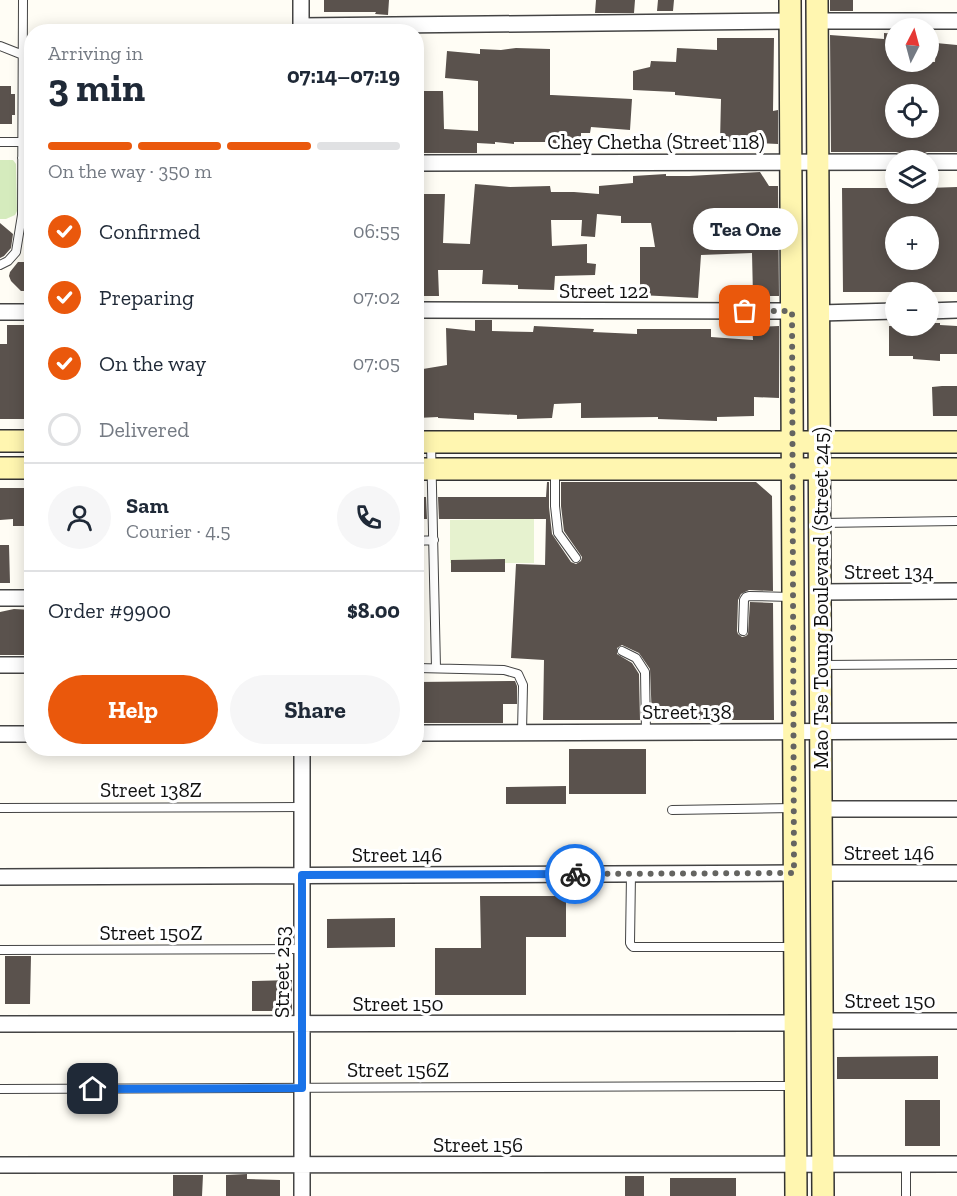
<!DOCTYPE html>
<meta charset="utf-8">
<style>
:root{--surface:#fff;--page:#f6f6f7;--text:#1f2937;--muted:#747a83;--line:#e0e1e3;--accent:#ea580c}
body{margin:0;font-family:"Zilla Slab",serif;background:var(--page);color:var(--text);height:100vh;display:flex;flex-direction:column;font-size:22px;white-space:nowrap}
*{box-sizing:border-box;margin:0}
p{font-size:20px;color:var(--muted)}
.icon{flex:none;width:33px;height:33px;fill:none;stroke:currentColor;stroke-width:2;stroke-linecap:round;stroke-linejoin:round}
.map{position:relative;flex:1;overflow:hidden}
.side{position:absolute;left:24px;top:24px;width:400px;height:732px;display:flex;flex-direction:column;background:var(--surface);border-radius:24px;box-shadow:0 3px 15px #0003}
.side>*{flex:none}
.needle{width:39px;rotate:6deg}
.tools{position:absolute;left:885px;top:18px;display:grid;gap:12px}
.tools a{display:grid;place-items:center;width:54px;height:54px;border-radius:50%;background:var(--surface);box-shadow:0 3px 15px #0003;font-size:30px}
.pin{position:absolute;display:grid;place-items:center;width:51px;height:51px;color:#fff;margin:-26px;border-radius:12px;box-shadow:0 3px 9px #0006}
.courier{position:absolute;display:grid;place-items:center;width:60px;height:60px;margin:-30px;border:4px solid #1a73e8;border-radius:50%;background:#fff;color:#222;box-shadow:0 2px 8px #0007}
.bubble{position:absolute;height:42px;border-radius:21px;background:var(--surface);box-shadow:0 3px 15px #0003;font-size:20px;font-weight:700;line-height:42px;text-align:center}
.summary em{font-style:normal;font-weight:700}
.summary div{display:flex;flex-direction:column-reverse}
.summary{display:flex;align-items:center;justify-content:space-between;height:102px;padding:0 24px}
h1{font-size:39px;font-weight:700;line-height:45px}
.bar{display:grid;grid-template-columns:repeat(4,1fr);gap:9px 6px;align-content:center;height:72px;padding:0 24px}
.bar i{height:8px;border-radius:4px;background:var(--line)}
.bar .current{background:var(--accent)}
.bar p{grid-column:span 4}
.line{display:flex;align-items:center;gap:15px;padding:0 24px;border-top:2px solid var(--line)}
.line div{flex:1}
.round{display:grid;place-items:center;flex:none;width:63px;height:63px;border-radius:32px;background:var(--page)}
ol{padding:0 24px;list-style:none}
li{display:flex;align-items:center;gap:18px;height:66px}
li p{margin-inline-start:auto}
li .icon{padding:6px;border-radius:50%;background:var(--accent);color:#fff;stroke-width:4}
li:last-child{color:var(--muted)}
li i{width:33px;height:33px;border:3px solid var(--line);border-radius:50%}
.cta{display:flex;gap:12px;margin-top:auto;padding:12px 24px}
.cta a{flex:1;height:69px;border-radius:36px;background:var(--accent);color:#fff;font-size:24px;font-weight:700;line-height:69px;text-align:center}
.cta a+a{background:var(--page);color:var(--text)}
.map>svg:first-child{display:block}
.green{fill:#d5ebbd}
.pitch{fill:#e6f2cf}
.building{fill:#5a524d;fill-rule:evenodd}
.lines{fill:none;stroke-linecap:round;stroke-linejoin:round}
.lane-casing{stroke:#444;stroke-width:10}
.street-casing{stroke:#444;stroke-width:18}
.secondary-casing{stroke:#333;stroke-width:24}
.lane{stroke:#fff;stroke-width:8}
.street{stroke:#fff;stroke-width:15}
.secondary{stroke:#fff6b0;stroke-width:21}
.done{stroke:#646461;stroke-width:6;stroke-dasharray:0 10.8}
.route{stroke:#1a73e8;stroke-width:8}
.labels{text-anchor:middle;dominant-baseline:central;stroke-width:6;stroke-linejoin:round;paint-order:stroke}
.street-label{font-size:21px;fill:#111;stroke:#fff}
</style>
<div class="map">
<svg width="957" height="1196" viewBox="0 0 957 1196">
<rect width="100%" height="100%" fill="#fffdf5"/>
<!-- green -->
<path class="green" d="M0 160H13L16 164 17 211 15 215 6 219H0Z"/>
<!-- pitch -->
<path class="pitch" d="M534 519V563H450V520Z"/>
<!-- building -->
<path class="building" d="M324 0H389L388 15 375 14 376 12H324Z
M596 0H635L634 13H595Z
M658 0H674L673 11H657Z
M830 0H853V11H830Z
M884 33 896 34V62H935L936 43 957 45V152H927L923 154 919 158 904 157 900 153 896 152H831L830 35 884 39ZM896 94H928V128H896Z
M717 38H774L773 111 778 110V144L754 143 755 140 720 142 721 99 675 95V92L633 90V71L650 67 651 61 676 62 677 48 717 50Z
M516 48 550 49V95H552L632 99 630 130 591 127 590 133H581V142L572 148 551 142H514V144L495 142V144L477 143V153H417V91H443L444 129 478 131V81L445 78 447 51 480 54V49L501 50Z
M0 86H11V94H15V115H12V124H0Z
M760 172 769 186H778L779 296H753L752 253 701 255 698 298 640 295V247H655L651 223H621V216L597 214 595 237 581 236 582 220H551L552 246 587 244V263L596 264 595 275 555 276 554 290 518 289V285L482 284 483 270H438L439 296H417V194H445L443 243 470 244 475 184 510 187 550 186 551 192H574L599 194V186L633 183V176L666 174V176H689Z
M957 187V292H843L842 188H896V194H928V188ZM896 226H928V260H896Z
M0 223 13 234 11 248 4 256 0 258Z
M18 262H32V291H21L11 281 9 276 10 272Z
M475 320H492V331L533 332 534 326 594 329 593 332 637 334V329H711V337L753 340 752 327 779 326V398L754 397V416L717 417V421L658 419V417L581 418V403L554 404 552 418 517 419V415L474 413V420L438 418V417L417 418V370L447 365 446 328 475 331Z
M928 323H940V325L957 326V354H940V361L913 359V356H889V326H928Z
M7 325H32V419H0V344H7Z
M942 386H957V416H933L932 387Z
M547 482H549V507L552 534 571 562 576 564 581 561 582 557 564 531 561 506V482H756L772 496 773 591 749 590 741 594 738 600 737 631 738 634 742 637 746 636 748 634 750 602 773 603 774 720H652L650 669 639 653 622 645 617 648V654L632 663 639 674 640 720H543L544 660 511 658 516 564 545 565 546 519H439L438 497H546Z
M0 488H32V526H13V519L0 520Z
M417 497H426L427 519H417Z
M0 545H9L10 583H0Z
M505 559V572H451V560Z
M14 609 32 610 30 655H0V612Z
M515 681 517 686V704H503V723H417V682Z
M569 749H646V794H569Z
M566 786V804H506V787Z
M480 896H566V937H526V995H435V948H481Z
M395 918V947L327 948V919Z
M5 956H31L30 1004H5Z
M292 980V1011H252V981Z
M938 1056V1079H837V1057Z
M905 1100H940V1146H905Z
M247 1174V1179L280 1180V1196H226V1175Z
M173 1175H203L202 1196H173Z
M625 1176H644V1196H625Z
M670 1178H736V1196H670Z"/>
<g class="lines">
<!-- lane casing -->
<g class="lane-casing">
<path id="lane" d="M0 46 23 55
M0 142H22
M22 158H32
M0 265 8 261 16 252 22 215 23 0
M431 443 436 668
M555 469V506L558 533 576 558
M822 523 957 521
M417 541 434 540
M743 631 744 600 746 597 749 596 791 597
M622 651 636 658 645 672 646 732
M822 665 957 664
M417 668 504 670 518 674 523 685 522 732
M0 808 301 807
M672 810 793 808
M631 874 630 943 631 945 633 947H793
M0 950 302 949
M0 1089 793 1086
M906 1164V1196"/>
</g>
<!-- street casing -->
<g class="street-casing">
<path id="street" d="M301 0V32
M817 21H957
M301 26 790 21
M928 162H957
M417 163 896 162
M417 310 792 311
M928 311 957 310
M0 312H32
M819 313 896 311
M820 592 957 591
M0 598H32
M0 665H32
M417 733 957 731
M0 734H32
M302 748V1196
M821 809H957
M822 873H957
M0 877 794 873
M822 1021H957
M0 1024 796 1023
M0 1165 957 1164"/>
</g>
<!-- secondary casing -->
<g class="secondary-casing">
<path id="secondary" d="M790 0 796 1196
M817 0 823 1196
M0 441H32
M417 442H957
M0 468H32
M417 469H957"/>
</g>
<!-- lane -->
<use href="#lane" class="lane"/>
<!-- street -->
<use href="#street" class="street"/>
<!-- secondary -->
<use href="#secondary" class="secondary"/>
</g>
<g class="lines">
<!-- done -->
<path class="done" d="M575 874 794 873 792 311H745"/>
<!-- route -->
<path class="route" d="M93 1089 302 1088V875L575 874"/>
</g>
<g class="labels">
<!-- street labels -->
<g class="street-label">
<text x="656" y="141">Chey Chetha (Street 118)</text>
<text x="604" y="290">Street 122</text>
<text x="889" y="571">Street 134</text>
<text transform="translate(820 598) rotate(-90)">Mao Tse Toung Boulevard (Street 245)</text>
<text x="687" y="711">Street 138</text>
<text x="151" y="789">Street 138Z</text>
<text x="889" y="852">Street 146</text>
<text x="397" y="854">Street 146</text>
<text x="151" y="932">Street 150Z</text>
<text transform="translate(281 972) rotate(-90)">Street 253</text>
<text x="890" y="1000">Street 150</text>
<text x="398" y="1003">Street 150</text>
<text x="398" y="1069">Street 156Z</text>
<text x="478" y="1144">Street 156</text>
</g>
</g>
</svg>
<div class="tools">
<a><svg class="needle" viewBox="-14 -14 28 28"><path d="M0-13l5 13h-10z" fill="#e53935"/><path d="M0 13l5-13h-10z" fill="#747a83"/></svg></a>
<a><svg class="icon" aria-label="locate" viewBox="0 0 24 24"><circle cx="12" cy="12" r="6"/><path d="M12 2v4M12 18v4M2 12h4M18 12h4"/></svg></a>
<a><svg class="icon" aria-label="layers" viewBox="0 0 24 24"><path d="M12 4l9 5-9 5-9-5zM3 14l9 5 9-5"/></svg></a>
<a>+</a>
<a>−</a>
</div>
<div class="pin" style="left:745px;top:311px;background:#ea580c"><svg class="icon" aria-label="bag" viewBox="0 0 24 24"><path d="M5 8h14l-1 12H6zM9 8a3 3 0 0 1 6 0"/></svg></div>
<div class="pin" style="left:93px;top:1089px;background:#1f2937"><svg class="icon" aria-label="home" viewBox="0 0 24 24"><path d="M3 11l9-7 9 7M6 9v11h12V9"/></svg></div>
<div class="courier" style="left:575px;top:874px"><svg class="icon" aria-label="bike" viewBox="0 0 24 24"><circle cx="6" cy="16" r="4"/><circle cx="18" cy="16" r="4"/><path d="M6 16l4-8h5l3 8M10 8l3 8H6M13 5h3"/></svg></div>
<div class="bubble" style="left:693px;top:208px;width:105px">Tea One</div>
<section class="side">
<div class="summary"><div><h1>3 min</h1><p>Arriving in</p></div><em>07:14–07:19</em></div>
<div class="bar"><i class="current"></i><i class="current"></i><i class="current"></i><i></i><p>On the way · 350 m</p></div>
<ol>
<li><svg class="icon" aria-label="check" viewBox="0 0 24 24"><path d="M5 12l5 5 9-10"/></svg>Confirmed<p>06:55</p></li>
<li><svg class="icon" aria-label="check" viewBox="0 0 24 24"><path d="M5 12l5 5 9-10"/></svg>Preparing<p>07:02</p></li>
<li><svg class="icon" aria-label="check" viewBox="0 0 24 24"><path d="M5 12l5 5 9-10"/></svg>On the way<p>07:05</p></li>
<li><i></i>Delivered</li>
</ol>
<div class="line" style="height:108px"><a class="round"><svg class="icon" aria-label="person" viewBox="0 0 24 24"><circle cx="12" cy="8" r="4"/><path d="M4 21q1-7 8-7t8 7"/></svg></a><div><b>Sam</b><p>Courier · 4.5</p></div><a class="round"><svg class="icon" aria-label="phone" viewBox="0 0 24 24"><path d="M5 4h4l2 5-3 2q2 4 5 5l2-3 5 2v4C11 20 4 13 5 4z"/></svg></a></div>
<div class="line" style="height:78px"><div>Order #9900</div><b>$8.00</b></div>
<div class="cta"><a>Help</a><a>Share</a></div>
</section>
</div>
